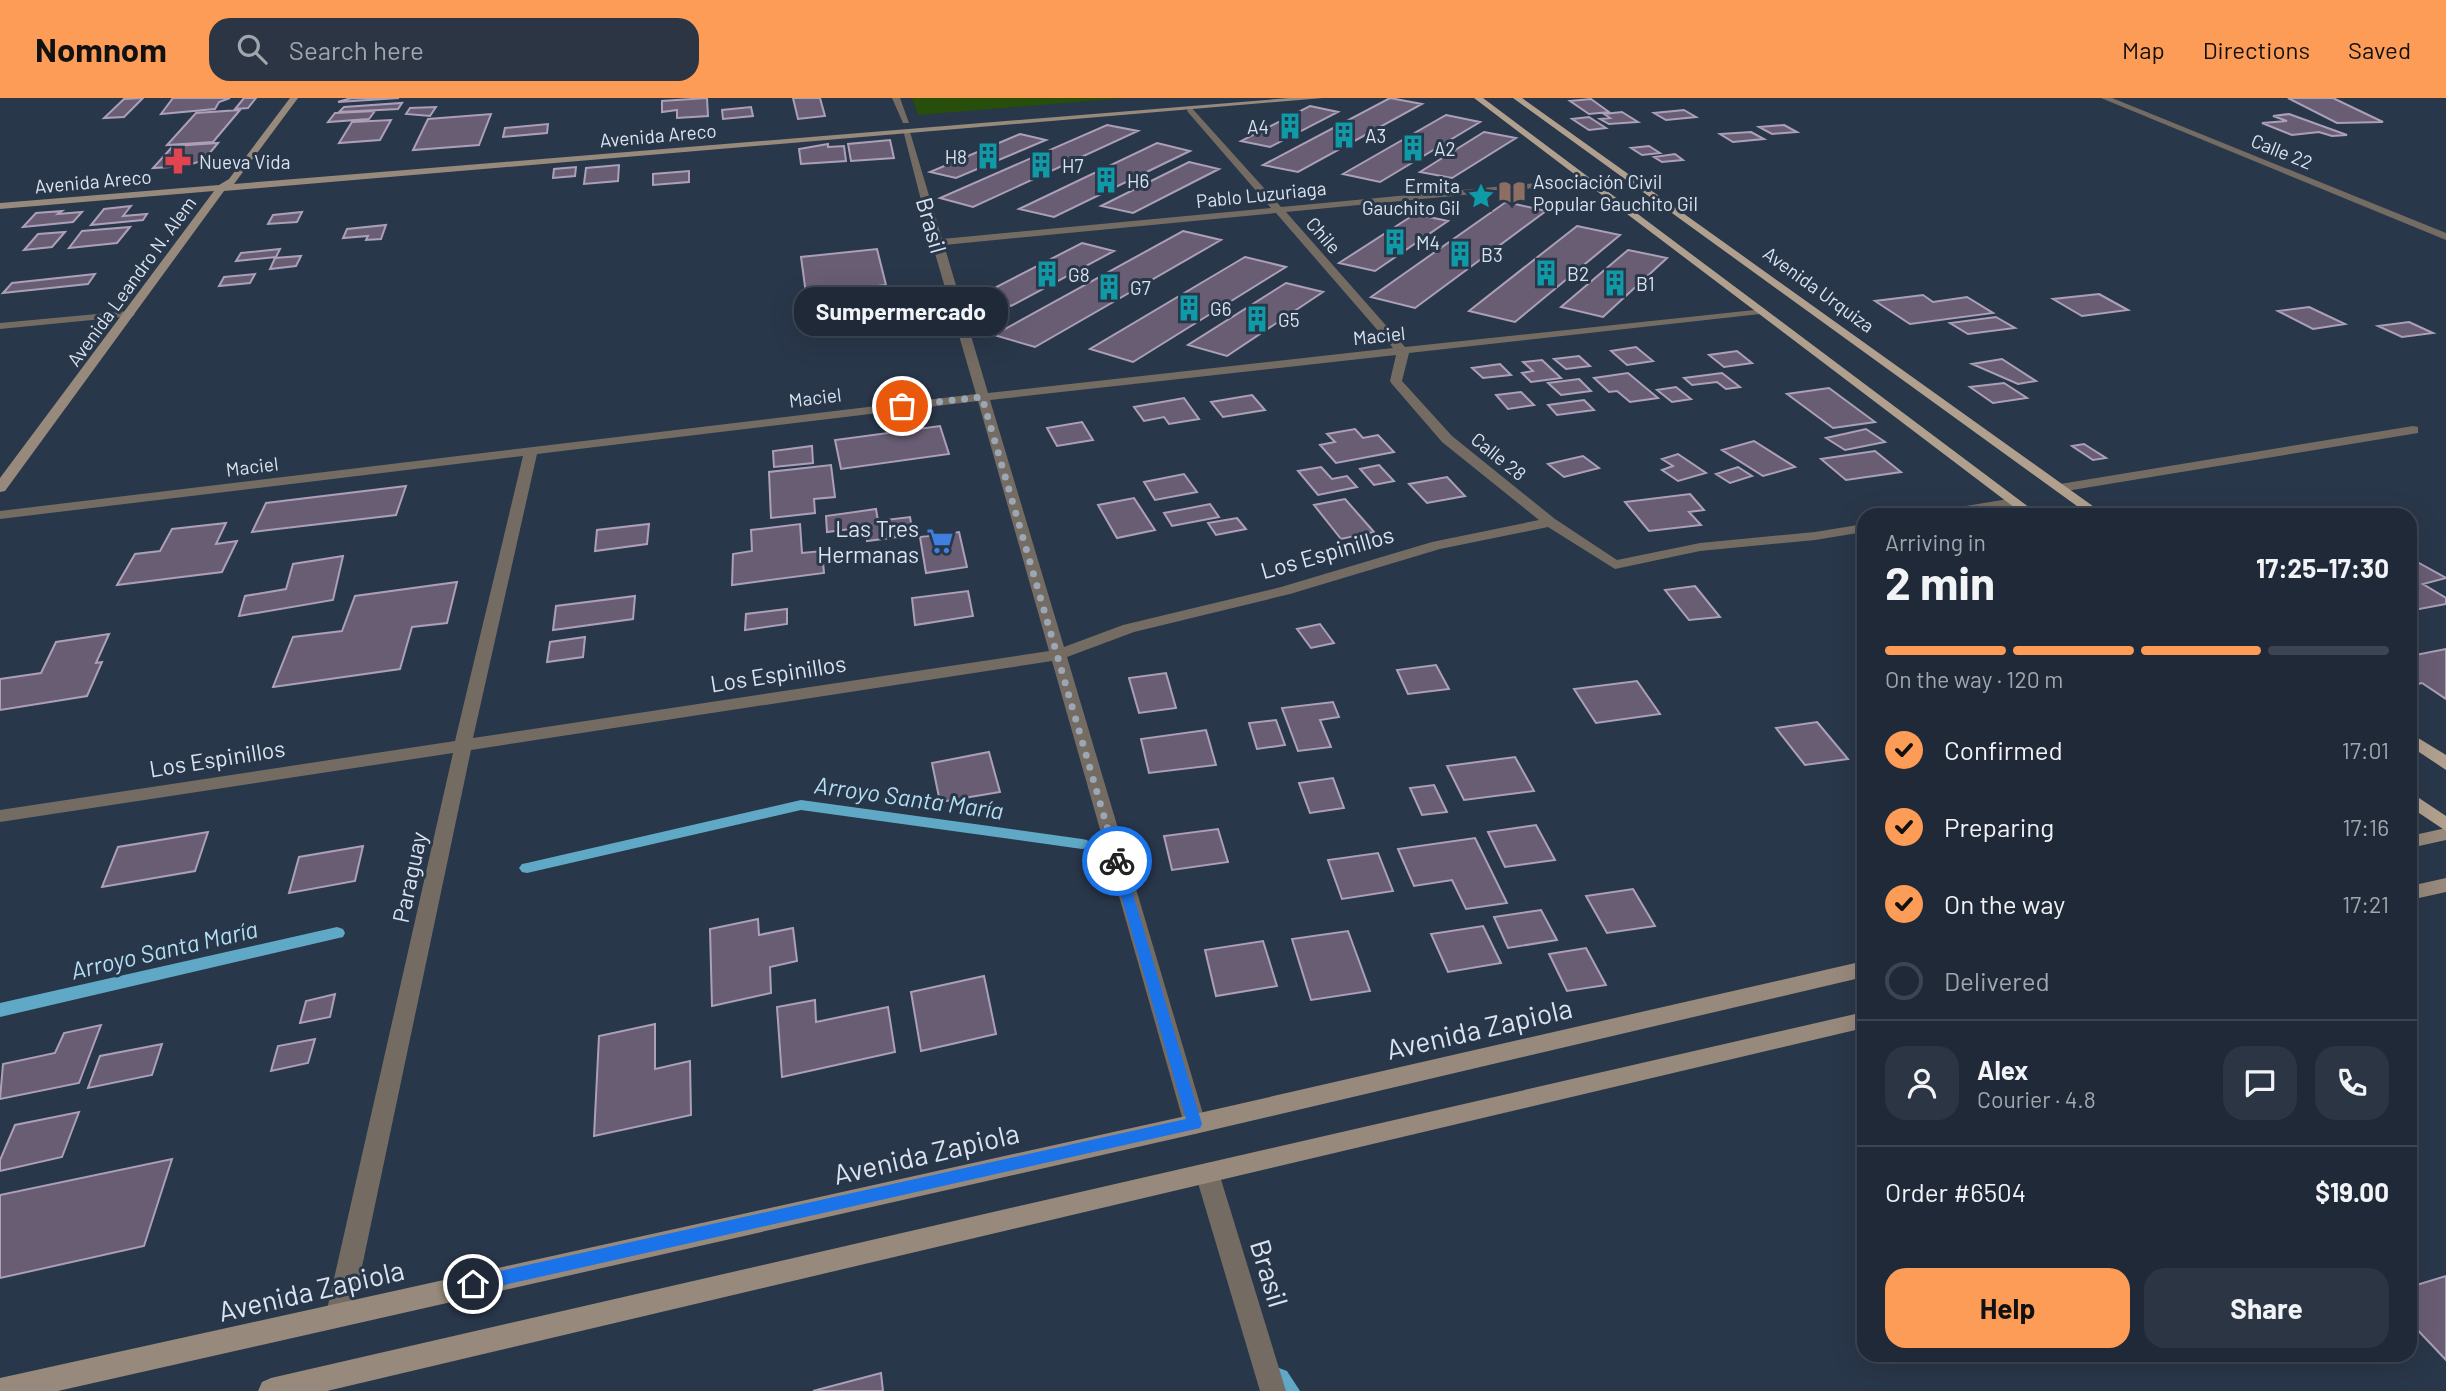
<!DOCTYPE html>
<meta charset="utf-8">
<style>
:root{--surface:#1f2938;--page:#2c3543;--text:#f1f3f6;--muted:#a1a6ae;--line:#3c4553;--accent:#fd9c56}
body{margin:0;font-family:Barlow,sans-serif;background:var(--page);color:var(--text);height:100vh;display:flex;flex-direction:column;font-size:26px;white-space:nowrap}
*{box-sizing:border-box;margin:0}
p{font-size:23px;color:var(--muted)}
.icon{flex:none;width:38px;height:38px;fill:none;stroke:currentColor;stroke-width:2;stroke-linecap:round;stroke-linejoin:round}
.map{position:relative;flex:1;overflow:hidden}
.drawer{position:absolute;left:1857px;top:410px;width:560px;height:854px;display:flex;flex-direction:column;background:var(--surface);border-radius:21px;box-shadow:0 7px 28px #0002,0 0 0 2px var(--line)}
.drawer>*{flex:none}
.pin{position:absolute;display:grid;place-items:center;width:60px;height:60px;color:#fff;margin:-30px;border:4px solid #fff;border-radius:50%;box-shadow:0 2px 7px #0007}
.courier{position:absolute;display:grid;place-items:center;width:70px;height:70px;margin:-35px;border:5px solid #1a73e8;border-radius:50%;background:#fff;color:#222;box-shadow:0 2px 9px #0007}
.bubble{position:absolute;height:49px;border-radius:21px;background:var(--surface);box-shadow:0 7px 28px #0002,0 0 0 2px var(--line);font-size:23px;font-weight:700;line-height:49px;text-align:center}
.headline em{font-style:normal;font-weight:700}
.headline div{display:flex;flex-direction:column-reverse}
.headline{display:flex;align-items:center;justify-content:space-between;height:119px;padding:0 28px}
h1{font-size:46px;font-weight:700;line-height:52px}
.bar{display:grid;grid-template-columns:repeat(4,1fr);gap:10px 7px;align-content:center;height:84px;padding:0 28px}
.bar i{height:9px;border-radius:5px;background:var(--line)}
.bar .active{background:var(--accent)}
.bar p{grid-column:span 4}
.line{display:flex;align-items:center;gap:18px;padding:0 28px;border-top:2px solid var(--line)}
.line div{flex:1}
.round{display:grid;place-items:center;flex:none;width:74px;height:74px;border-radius:21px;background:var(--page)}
ol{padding:0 28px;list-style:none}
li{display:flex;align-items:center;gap:21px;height:77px}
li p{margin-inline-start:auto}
li .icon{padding:7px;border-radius:50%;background:var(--accent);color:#111;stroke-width:4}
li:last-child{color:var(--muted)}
li i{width:38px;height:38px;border:4px solid var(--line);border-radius:50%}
.button{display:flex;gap:14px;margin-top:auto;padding:14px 28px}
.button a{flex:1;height:80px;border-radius:21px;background:var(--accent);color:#111;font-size:28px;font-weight:700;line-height:80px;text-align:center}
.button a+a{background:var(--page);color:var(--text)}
header{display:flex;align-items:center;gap:42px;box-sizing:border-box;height:98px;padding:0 35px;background:var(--accent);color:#111}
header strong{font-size:33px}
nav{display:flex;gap:38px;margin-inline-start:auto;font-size:24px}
.search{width:490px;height:63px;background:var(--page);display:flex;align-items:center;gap:18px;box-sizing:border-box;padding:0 24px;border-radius:21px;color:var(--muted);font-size:26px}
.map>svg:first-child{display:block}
.green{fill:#274e0a}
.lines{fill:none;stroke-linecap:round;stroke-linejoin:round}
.stream{fill:#60a9c6;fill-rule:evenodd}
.building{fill:#695d74;stroke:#ac9fb8;stroke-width:2}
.lane{fill:#746c63;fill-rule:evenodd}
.street{fill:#746c63;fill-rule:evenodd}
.secondary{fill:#97897b;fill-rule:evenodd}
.primary{fill:#b1a08e;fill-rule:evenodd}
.route{fill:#1a73e8}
.done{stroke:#9ca7b5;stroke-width:7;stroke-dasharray:0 12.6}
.labels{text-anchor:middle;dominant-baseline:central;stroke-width:6;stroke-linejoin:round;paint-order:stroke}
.far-poi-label{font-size:19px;fill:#dae3ef;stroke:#29374a;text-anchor:start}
.far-street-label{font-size:19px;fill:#dae3ef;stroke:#29374a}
.street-label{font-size:23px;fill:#dae3ef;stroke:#29374a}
.poi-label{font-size:23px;fill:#dae3ef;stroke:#29374a;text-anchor:end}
.water-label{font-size:24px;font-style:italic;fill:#b2dff3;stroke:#29374a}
.near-street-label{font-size:28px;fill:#dae3ef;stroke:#29374a}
</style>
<header>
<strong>Nomnom</strong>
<div class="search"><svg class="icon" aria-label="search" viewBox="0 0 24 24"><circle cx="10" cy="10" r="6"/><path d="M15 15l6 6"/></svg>Search here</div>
<nav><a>Map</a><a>Directions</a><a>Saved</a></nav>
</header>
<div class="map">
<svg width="2446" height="1293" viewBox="0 0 2446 1293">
<rect width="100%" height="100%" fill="#29374a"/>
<!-- green -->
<path class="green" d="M912 0H1125L918 17Z"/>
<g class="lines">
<!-- stream -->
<path class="stream" d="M801 702 1082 741 1087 742 1090 746 1087 750 1082 751 801 712 527 775 522 774 519 770 522 766 527 765Z
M337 829 343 831 345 835 343 839 0 919V905Z
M1279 1270 1287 1273 1300 1293H1276L1268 1280 1271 1273Z"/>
</g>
<!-- building -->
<path class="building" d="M143 0 124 19 104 20 124 1Z
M173 0H230L219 4 215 11 161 16Z
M244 0H256L248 10 235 11Z
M351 0H399L338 4Z
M707 0 708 18 677 20V12L662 14V3Z
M793 0H820L825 18 798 21Z
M1390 0 1422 6 1298 74 1263 67Z
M2288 0H2333L2383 24 2337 25Z
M1591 1 1609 14 1589 16 1570 3Z
M402 5 398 11 339 14 344 9Z
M1310 8 1338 14 1270 49 1241 43Z
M436 9 430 18 406 16 410 10Z
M751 9 753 18 723 21 722 12Z
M240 12 213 44 167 47 196 15Z
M1684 12 1696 19 1666 22 1654 15Z
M375 13 369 21 328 24 335 15Z
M1622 14 1638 24 1609 26 1600 21 1610 20 1604 16Z
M491 16 479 47 413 52 428 21Z
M2289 16 2347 37 2332 38 2319 34 2292 37 2262 25 2287 23 2273 18Z
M1446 17 1480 24 1380 84 1343 76Z
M1589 19 1606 30 1589 32 1572 21Z
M391 22 380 42 339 45 352 24Z
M548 26 547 35 503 39 505 30Z
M1107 27 1138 33 973 109 940 100Z
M1784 27 1797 34 1772 36 1759 29Z
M1484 34 1516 40 1452 80 1420 74Z
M1751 34 1764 41 1733 44 1720 36Z
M1020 36 1046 42 956 80 930 74Z
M890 42 894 60 851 63 848 46Z
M218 45 204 62 186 68 153 70 173 48Z
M1157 45 1190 53 1054 119 1019 111Z
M828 46V49L844 48 846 63 801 66 799 51Z
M1649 48 1660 55 1642 57 1631 50Z
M1675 56 1683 62 1662 64 1654 59Z
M1189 64 1219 71 1133 115 1101 108Z
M619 67 618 83 584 86 586 70Z
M576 69 575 78 553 80 554 71Z
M689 73V84L653 87V76Z
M1506 104 1546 113 1415 210 1371 199Z
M131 108 123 118 147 116 143 122 91 127 104 111Z
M62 113 58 116 82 114 73 124 23 129 36 115Z
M302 114 297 124 268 126 273 117Z
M1415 116 1448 123 1375 173 1339 165Z
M386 127 381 141 366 142 368 138 343 140 347 131Z
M1577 128 1620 137 1515 224 1469 213Z
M130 129 117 145 69 150 82 133Z
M1183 133 1221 142 1035 249 994 237Z
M65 134 52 149 24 152 38 136Z
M1082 145 1114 153 1011 208 979 198Z
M280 151 276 159 236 163 241 155Z
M877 151 886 187 806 196 801 159Z
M1628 152 1667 160 1603 219 1561 209Z
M301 158 296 168 270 171 275 160Z
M1245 159 1286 169 1133 264 1090 251Z
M95 176 88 186 3 195 12 185Z
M255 176 250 185 219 188 224 179Z
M1286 185 1323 194 1227 258 1188 247Z
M2099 196 2128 212 2082 218 2053 201Z
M1923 197 1933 204 1967 199 1993 215 1910 226 1875 203Z
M2309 209 2345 226 2313 231 2278 213Z
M1996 219 2015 230 1968 236 1950 225Z
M2409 224 2433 235 2402 239 2378 228Z
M1636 249 1653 263 1627 267 1611 253Z
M1737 253 1752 265 1724 269 1709 257Z
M1579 258 1590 268 1566 271 1554 261Z
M2002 261 2036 283 2018 286 1972 266Z
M1542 262 1561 280 1531 284 1522 275 1533 273 1523 264Z
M1500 266 1511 277 1483 280 1472 270Z
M1628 275 1658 300 1630 304 1617 293 1609 294 1594 280Z
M1722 275 1740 289 1726 291 1717 284 1692 287 1684 280Z
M1579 281 1591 293 1561 297 1548 285Z
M2004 285 2027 300 1993 305 1970 289Z
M1676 289 1691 301 1672 304 1657 292Z
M1829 290 1875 324 1833 330 1787 296Z
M1521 294 1534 307 1508 311 1496 297Z
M1252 297 1265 312 1223 319 1211 304Z
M1184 300 1199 321 1169 326 1164 319 1144 323 1134 309Z
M1584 302 1594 312 1557 317 1548 307Z
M1082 324 1093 342 1057 348 1047 330Z
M940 328 949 356 841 371 835 342Z
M1355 331 1363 340 1378 337 1394 354 1336 365 1320 347 1335 344 1327 336Z
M1866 331 1885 344 1845 352 1826 340Z
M1754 343 1795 369 1763 378 1722 352Z
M2084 346 2106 360 2093 362 2072 348Z
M812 348 813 365 774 369 773 353Z
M1875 353 1901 374 1846 382 1821 361Z
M1678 356 1706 375 1678 383 1662 372 1673 368 1662 361Z
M1583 358 1599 370 1564 379 1548 366Z
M831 367 835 399 814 401 815 415 771 420 769 374Z
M1379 367 1394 383 1374 387 1360 371Z
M1321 369 1332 381 1347 378 1357 389 1318 397 1298 373Z
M1738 369 1752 378 1730 385 1716 376Z
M1184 376 1197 394 1155 402 1144 384Z
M1447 379 1465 398 1427 405 1409 386Z
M406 388 396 417 252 434 266 405Z
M1690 396 1704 412 1689 414 1701 427 1649 433 1625 404Z
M1134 400 1155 432 1117 440 1098 407Z
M1345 401 1374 434 1341 441 1314 407Z
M1210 406 1219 419 1172 428 1164 415Z
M876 411 878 423 910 419 913 437 867 443 866 429 827 434 826 418Z
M1237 420 1246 431 1216 437 1208 425Z
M226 425 216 446 237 443 222 474 117 487 135 456 160 453 172 431Z
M649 426 647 446 595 453 597 432Z
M800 426 802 455 822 453 824 475 732 487 733 456 752 453 751 432Z
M959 434 967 469 926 475 920 439Z
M343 458 333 502 239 518 245 498 286 491 293 466Z
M2410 460 2446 480 2423 486 2446 500V506L2414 512 2410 510Z
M457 484 447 525 412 529 400 571 273 589 293 539 342 533 355 498Z
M1695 488 1720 519 1689 522 1665 492Z
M968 493 973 518 915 527 912 500Z
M635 498 633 521 553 532 556 508Z
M787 511V526L745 532 746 516Z
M1320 526 1334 545 1311 550 1297 531Z
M109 536 96 565 102 564 87 598 0 612V581L41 575 56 544Z
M585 539 583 559 547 564 550 544Z
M2446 551V601L2422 585 2410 588V558Z
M1436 567 1449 591 1408 596 1397 572Z
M1166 575 1176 610 1139 615 1129 580Z
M1637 583 1660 616 1596 625 1574 591Z
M1333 604 1339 619 1320 622 1331 649 1298 653 1282 610Z
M1276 622 1285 647 1257 651 1249 625Z
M1817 624 1848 661 1805 667 1776 630Z
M1206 632 1216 667 1149 675 1141 641Z
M989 654 1000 694 940 704 932 665Z
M1515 659 1534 693 1464 702 1447 668Z
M1333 680 1344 710 1310 715 1299 685Z
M1434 687 1447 714 1422 717 1410 690Z
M1536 727 1555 762 1505 769 1488 734Z
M1218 731 1228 764 1172 772 1164 738Z
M208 734 195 773 102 789 118 749Z
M1475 740 1507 805 1466 811 1452 782 1414 788 1398 751Z
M363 748 355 783 289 795 299 759Z
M1378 755 1393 793 1342 801 1328 762Z
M1633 791 1655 828 1607 835 1586 798Z
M1541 812 1557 842 1508 850 1494 819Z
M758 821 759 837 793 830 797 863 770 869 771 895 712 908 710 831Z
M1483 828 1501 865 1448 874 1431 836Z
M1348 833 1370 893 1311 902 1292 841Z
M1263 843 1277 888 1216 898 1205 852Z
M1586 850 1606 887 1567 893 1549 856Z
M984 878 996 936 921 953 911 894Z
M335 896 330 919 300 925 306 903Z
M815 902 816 924 888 909 895 954 782 979 777 909Z
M655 926V971L690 963 691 1017 594 1038 599 938Z
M101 927 79 985 0 1001 3 966 55 955 64 935Z
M315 941 308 965 271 973 278 948Z
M162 946 152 977 88 990 100 958Z
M79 1014 62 1059 0 1073V1062L15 1027Z
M172 1061 144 1148 0 1180V1097Z
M2446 1178V1262L2410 1224V1189Z
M881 1275 883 1293H813Z"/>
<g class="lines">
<!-- lane -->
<path class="lane" d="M2413 328 2418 329V335L2060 394 2053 390 2060 386Z"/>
<!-- street -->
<path class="street" d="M892 0H900L909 25H903Z
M2101 0H2112L2446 135V142Z
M1190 8 1281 109 1590 80V84L1587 85 1286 114 1405 249 1764 211 1766 213 1760 216 1409 255 1402 283 1452 338 1555 421 1617 462 1700 445 1815 434 1864 426V434L1815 442 1700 453 1615 471 1548 429 1440 451 1290 496 1134 534 1067 559 1206 1026 1203 1033 1195 1036 1187 1033 1184 1026 1052 563 471 652 352 1216 348 1225 339 1228 330 1225 326 1216 453 655 0 724V712L455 643 523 358 0 421V413L976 296 932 145 903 32 910 34 942 141 1271 110 1187 13ZM1276 115 1393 250 988 295 944 147ZM1396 257 1390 283 1392 286 1442 344 1539 422 1432 444 1281 489 1123 527 1064 549 990 302ZM978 303 1049 553 473 640 537 356Z
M129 213 135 216 133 218 0 231V225Z
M2014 400 2021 404 2019 407 1964 416H1935L1942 412Z
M1207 1065 1215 1068 1219 1075 1286 1293H1260L1195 1075 1199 1068Z"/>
<!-- secondary -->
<path class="secondary" d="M290 0H298L234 86 1289 0H1323L224 93 5 393 0 394V380L214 93 0 111V105L219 87 229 81Z
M2446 730V742L2410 750V738Z
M2446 780V794L2410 802V788Z
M1864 863V879L1195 1036 58 1293H0V1280L1195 1016Z
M1864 914V930L327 1293H258L262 1284 271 1280Z"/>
<!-- primary -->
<path class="primary" d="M1474 0H1483L2038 416H2023Z
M1513 0H1522L2104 416H2088Z
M2410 635 2446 657V672L2410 648Z
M2410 694 2446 718V733L2410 709Z"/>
</g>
<!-- route -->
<path class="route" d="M1117 758 1123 763 1202 1026 1200 1030 473 1194 467 1192V1181L473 1179 1186 1021 1111 763Z"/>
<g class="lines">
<!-- done -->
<path class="done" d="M902 308 982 299 1117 763"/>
</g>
<!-- icons -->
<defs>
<g id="building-bare" transform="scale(2.1)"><path d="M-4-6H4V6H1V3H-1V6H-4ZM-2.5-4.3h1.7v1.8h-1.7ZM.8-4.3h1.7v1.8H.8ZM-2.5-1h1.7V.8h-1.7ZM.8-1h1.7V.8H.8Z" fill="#0f9aa8" stroke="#29374a" stroke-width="2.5" paint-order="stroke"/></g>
<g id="pharmacy-bare" transform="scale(2.1)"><path d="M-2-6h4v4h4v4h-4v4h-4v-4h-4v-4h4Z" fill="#e0444e" stroke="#29374a" stroke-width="2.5" paint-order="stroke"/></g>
<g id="library-bare" transform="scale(2.1)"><path d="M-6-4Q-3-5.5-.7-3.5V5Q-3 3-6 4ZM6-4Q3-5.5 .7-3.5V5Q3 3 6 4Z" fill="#8d6e63" stroke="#29374a" stroke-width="2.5" paint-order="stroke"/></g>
<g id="sight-bare" transform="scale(2.1)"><path d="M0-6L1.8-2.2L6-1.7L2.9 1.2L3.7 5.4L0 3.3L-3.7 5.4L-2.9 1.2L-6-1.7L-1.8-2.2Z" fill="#0f9aa8" stroke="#29374a" stroke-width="2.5" paint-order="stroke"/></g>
<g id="supermarket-bare" transform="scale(2.1)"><path d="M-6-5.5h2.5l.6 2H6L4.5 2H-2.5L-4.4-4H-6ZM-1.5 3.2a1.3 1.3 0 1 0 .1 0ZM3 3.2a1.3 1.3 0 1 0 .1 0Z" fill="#3f7fe0" stroke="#29374a" stroke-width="2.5" paint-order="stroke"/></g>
</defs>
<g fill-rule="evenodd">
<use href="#building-bare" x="1290" y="28"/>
<use href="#building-bare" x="1344" y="37"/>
<use href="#building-bare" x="1413" y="50"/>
<use href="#building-bare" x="988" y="58"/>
<use href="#pharmacy-bare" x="178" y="63"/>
<use href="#building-bare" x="1041" y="67"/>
<use href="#building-bare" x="1106" y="82"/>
<use href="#library-bare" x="1512" y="94"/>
<use href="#sight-bare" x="1481" y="98"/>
<use href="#building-bare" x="1395" y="144"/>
<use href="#building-bare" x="1460" y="156"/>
<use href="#building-bare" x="1546" y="175"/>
<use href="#building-bare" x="1047" y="176"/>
<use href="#building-bare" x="1615" y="185"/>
<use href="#building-bare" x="1109" y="189"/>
<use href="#building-bare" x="1189" y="210"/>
<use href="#building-bare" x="1257" y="221"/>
<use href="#supermarket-bare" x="940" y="443"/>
</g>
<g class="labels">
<!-- far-poi labels -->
<g class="far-poi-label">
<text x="1269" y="28" text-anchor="end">A4</text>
<text x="1365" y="37">A3</text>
<text x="1434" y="50">A2</text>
<text x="967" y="58" text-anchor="end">H8</text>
<text x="199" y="63">Nueva Vida</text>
<text x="1062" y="67">H7</text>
<text x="1127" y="82">H6</text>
<text x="1533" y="83">Asociación Civil<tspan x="1533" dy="22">Popular Gauchito Gil</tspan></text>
<text x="1460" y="87" text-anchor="end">Ermita<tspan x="1460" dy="22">Gauchito Gil</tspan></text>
<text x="1416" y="144">M4</text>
<text x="1481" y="156">B3</text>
<text x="1567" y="175">B2</text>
<text x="1068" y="176">G8</text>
<text x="1636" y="185">B1</text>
<text x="1130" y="189">G7</text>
<text x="1210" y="210">G6</text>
<text x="1278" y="221">G5</text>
</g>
<!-- far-street labels -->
<g class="far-street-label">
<text transform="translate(658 37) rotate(-5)">Avenida Areco</text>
<text transform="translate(2282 53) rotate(22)">Calle 22</text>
<text transform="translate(93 83) rotate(-5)">Avenida Areco</text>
<text transform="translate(1261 96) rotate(-6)">Pablo Luzuriaga</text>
<text transform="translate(1324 137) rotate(49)">Chile</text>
<text transform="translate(131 183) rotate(-54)">Avenida Leandro N. Alem</text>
<text transform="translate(1819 191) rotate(36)">Avenida Urquiza</text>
<text transform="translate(1379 237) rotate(-6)">Maciel</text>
<text transform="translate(815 299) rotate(-7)">Maciel</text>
<text transform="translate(1499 358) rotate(39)">Calle 28</text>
<text transform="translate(252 368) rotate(-7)">Maciel</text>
</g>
<!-- street labels -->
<g class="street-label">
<text transform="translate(932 127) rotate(74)">Brasil</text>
<text transform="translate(1327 454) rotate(-16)">Los Espinillos</text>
<text transform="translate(778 575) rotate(-9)">Los Espinillos</text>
<text transform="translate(217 660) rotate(-9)">Los Espinillos</text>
<text transform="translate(409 779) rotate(-78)">Paraguay</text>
</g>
<!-- poi labels -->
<g class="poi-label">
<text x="919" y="430">Las Tres<tspan x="919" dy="26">Hermanas</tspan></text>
</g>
<!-- water labels -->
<g class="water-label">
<text transform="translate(909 699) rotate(8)">Arroyo Santa María</text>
<text transform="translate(164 851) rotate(-13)">Arroyo Santa María</text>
</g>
<!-- near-street labels -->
<g class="near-street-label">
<text transform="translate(1479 930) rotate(-13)">Avenida Zapiola</text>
<text transform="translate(926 1055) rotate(-13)">Avenida Zapiola</text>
<text transform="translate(1270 1175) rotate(73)">Brasil</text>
<text transform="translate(311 1192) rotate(-13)">Avenida Zapiola</text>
</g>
</g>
</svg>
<div class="pin" style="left:902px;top:308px;background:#ea580c"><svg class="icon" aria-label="bag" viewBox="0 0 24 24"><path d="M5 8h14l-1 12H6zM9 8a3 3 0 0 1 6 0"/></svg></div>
<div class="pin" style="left:473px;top:1186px;background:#1f2937"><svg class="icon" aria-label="home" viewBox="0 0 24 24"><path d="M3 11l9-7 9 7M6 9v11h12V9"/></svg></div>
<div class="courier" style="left:1117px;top:763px"><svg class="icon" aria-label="bike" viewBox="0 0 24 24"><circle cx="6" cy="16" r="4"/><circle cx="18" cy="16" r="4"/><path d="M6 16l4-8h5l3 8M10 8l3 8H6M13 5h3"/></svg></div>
<div class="bubble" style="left:794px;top:189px;width:214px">Sumpermercado</div>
<section class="drawer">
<div class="headline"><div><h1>2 min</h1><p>Arriving in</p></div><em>17:25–17:30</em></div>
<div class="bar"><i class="active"></i><i class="active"></i><i class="active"></i><i></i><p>On the way · 120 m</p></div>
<ol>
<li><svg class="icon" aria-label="check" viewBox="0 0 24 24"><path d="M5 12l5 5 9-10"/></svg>Confirmed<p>17:01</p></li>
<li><svg class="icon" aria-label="check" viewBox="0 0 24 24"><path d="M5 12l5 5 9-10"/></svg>Preparing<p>17:16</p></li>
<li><svg class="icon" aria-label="check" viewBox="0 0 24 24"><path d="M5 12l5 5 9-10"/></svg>On the way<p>17:21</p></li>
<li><i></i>Delivered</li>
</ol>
<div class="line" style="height:126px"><a class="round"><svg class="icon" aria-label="person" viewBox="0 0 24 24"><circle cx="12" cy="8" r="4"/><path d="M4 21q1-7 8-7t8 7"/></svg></a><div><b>Alex</b><p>Courier · 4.8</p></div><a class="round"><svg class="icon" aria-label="chat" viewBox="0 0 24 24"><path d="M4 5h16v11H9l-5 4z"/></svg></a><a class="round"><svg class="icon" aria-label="phone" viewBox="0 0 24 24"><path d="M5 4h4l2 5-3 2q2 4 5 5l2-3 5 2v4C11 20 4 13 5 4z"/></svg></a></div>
<div class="line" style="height:91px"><div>Order #6504</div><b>$19.00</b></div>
<div class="button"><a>Help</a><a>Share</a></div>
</section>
</div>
